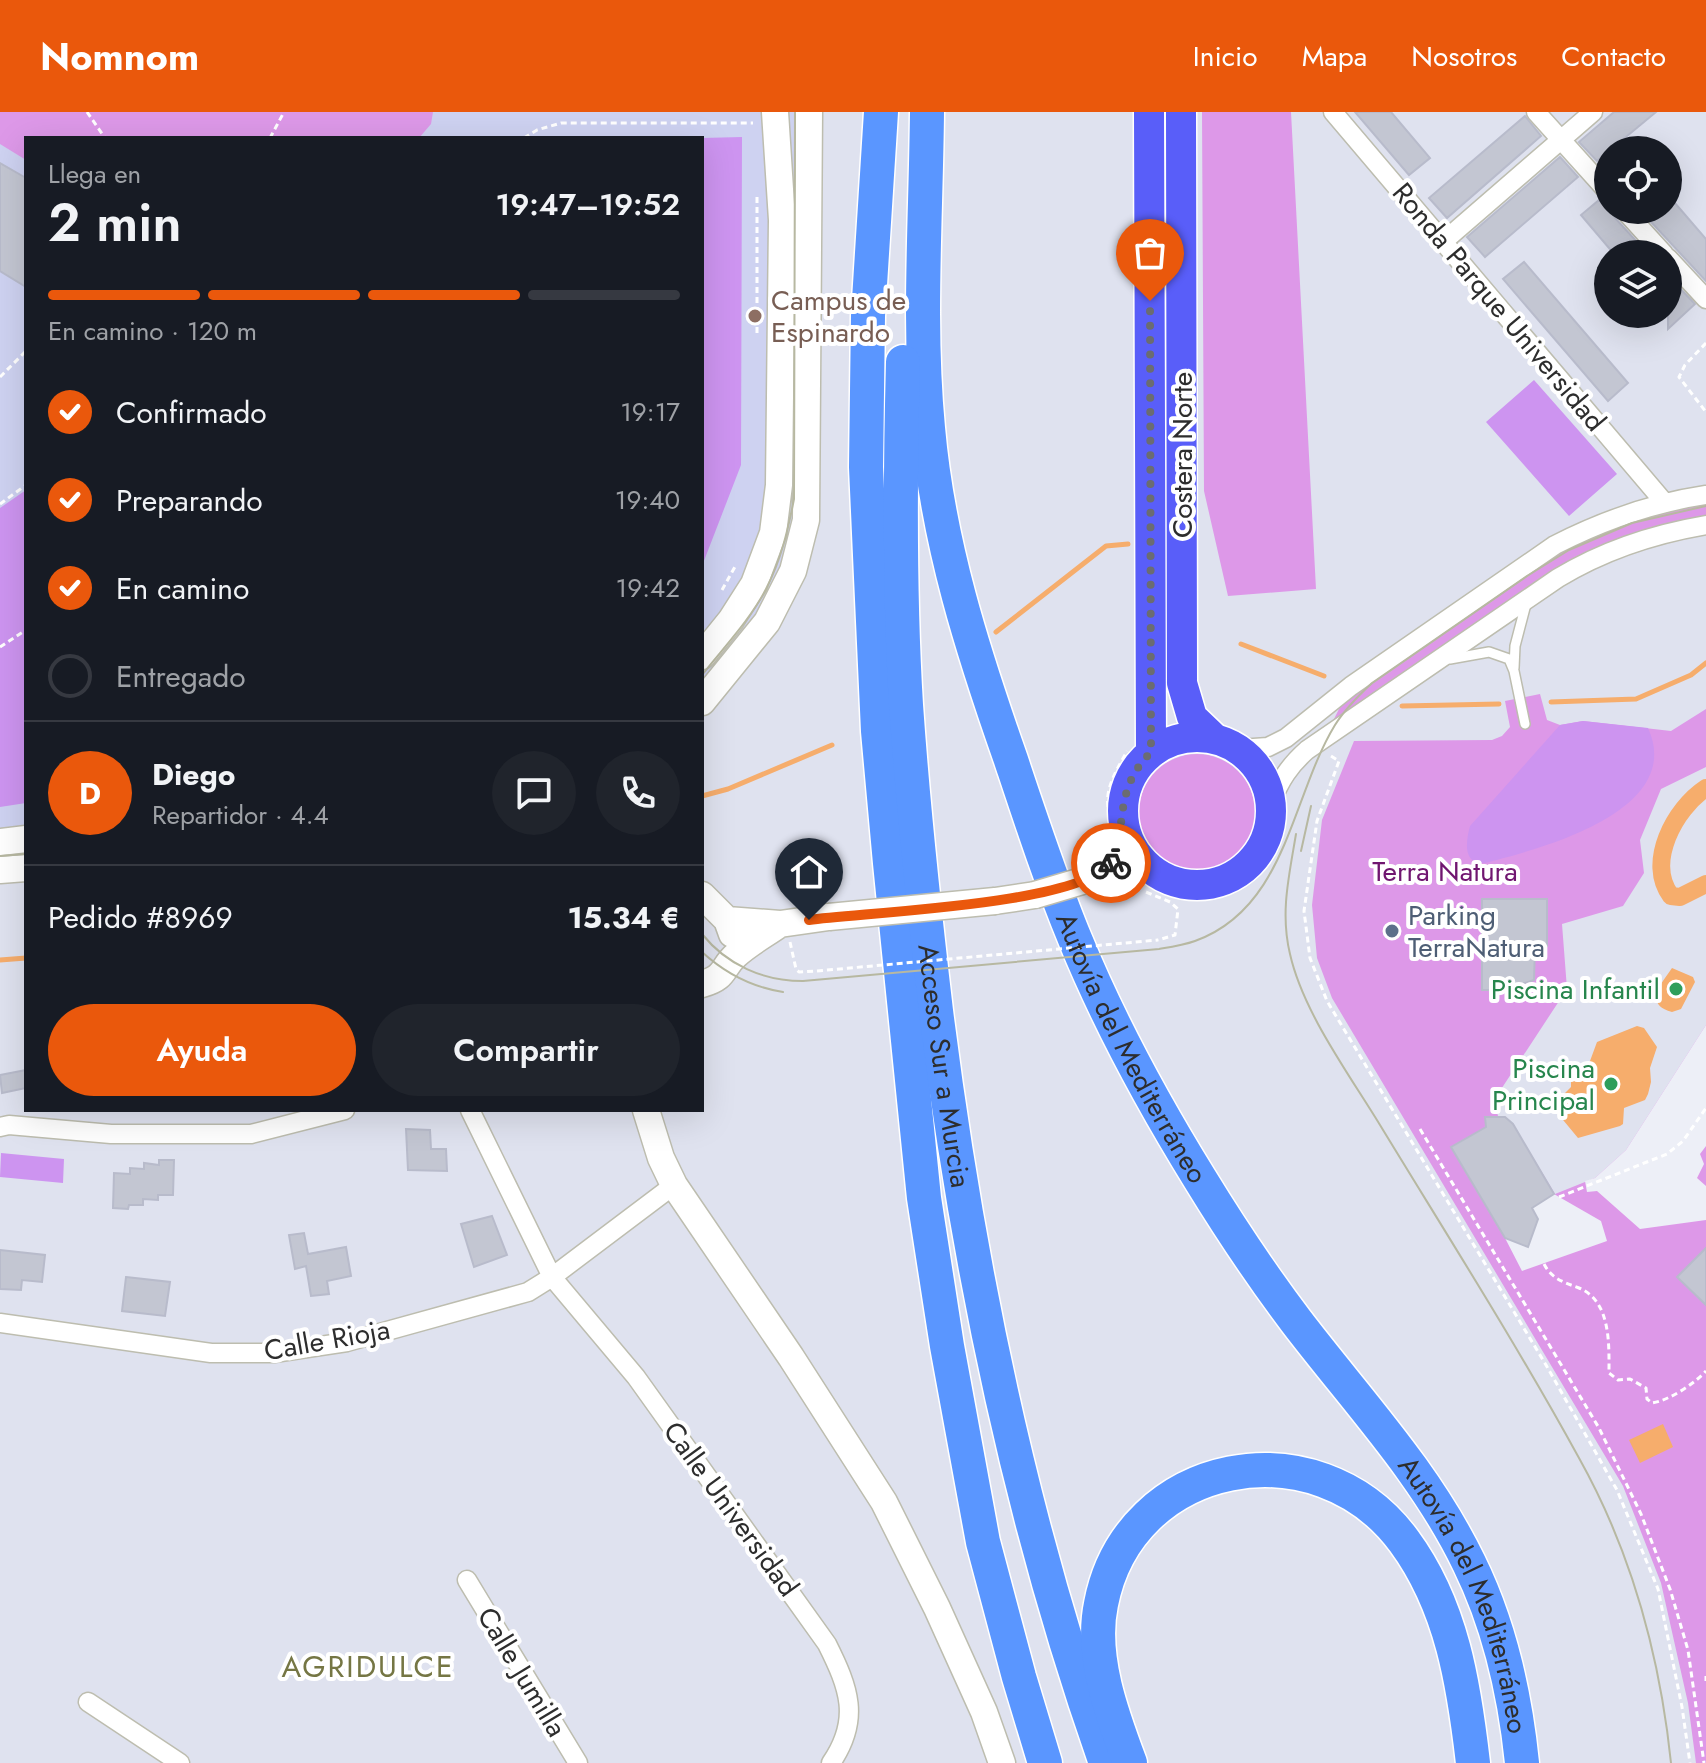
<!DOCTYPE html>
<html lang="es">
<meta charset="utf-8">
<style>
:root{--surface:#171b24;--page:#20242c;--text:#f1f3f6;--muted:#9ea1a6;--line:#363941;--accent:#ea580c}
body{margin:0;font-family:Jost,sans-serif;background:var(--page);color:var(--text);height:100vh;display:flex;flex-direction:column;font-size:30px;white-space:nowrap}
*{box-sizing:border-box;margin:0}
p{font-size:26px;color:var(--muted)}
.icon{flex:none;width:44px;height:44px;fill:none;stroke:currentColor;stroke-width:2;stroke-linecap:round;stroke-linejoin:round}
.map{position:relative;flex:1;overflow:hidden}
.drawer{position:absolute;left:24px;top:24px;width:680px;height:976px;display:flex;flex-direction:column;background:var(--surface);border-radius:0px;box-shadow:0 8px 32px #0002}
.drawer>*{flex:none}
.buttons{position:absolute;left:1594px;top:24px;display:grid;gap:16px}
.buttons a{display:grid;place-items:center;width:88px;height:88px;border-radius:50%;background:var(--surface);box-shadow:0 8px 32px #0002;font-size:40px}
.pin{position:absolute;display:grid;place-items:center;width:68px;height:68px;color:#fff;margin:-82px -34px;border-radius:50% 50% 50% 0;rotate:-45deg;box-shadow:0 0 8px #0007}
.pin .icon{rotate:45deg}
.courier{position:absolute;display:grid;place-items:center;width:80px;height:80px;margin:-40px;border:6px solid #ea580c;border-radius:50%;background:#fff;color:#222;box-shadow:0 2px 10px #0007}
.head em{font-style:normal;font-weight:600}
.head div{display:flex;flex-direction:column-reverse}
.head{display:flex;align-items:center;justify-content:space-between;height:136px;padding:0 24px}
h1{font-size:52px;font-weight:600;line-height:60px}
.bar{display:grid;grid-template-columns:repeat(4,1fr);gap:12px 8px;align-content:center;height:96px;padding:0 24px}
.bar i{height:10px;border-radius:6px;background:var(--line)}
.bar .selected{background:var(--accent)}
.bar p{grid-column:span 4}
.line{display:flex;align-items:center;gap:20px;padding:0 24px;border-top:2px solid var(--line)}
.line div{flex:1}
.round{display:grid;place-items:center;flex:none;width:84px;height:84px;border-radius:42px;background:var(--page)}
ol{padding:0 24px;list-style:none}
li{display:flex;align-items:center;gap:24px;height:88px}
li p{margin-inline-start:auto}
li .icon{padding:8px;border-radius:50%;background:var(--accent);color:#fff;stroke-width:4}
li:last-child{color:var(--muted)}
li i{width:44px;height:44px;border:4px solid var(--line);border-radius:50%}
.primary-button{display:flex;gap:16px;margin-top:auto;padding:16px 24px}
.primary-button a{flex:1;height:92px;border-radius:48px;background:var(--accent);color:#fff;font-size:32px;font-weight:600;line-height:92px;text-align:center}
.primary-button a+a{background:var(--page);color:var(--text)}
header{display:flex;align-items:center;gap:48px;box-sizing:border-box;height:112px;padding:0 40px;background:var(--accent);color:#fff}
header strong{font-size:38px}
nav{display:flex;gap:44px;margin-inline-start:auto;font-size:28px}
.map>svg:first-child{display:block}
.education{fill:#ced2f1}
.green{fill:#dd98e8}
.pitch{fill:#cd94f0}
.plaza{fill:#edeff7}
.water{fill:#f6ad6c}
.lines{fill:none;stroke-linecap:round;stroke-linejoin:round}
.stream{stroke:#f6ad6c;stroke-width:5}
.canal{stroke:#f6ad6c;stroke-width:18}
.building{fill:#c3c6d2;stroke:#b8bbcb;stroke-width:2}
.lane-casing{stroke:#bdbdaf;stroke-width:12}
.street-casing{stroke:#bdbdaf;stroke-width:21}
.secondary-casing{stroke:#bdbdaf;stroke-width:29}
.primary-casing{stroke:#fff;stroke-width:33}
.highway-casing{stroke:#fff;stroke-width:37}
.path{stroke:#fff;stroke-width:3;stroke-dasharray:6 4;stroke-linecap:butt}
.lane{stroke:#fff;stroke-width:9}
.street{stroke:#fff;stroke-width:18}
.secondary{stroke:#fff;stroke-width:26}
.primary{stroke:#595ef9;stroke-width:30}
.highway{stroke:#5a96ff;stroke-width:34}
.tram{stroke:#b7b8a1;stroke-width:2}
.secondary-bridge-casing{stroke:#bdbdaf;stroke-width:29;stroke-linecap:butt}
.path-bridge{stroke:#fff;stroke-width:3;stroke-dasharray:6 4;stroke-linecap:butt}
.secondary-bridge{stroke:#fff;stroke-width:26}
.done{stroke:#6b6c71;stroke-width:8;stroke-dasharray:0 14.4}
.route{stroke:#ea580c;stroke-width:10}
.education-dot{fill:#8d6e63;stroke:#fff;stroke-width:3}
.service-dot{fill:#5c6f8a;stroke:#fff;stroke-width:3}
.leisure-dot{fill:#2e9e5b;stroke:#fff;stroke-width:3}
.labels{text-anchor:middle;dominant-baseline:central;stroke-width:8;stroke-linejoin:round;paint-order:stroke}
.education-label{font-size:28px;fill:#785e54;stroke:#fff;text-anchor:start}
.street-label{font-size:28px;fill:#2d2d2d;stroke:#fff}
.park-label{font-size:28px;fill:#701670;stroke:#fff}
.service-label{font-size:28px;fill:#4e5e75;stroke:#fff;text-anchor:start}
.leisure-label{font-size:28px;fill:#27864d;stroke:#fff;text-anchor:end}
.neighbourhood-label{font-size:30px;letter-spacing:2px;fill:#757644;stroke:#fff}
</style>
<header>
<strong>Nomnom</strong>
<nav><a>Inicio</a><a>Mapa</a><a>Nosotros</a><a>Contacto</a></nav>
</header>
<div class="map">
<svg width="1706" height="1651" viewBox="0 0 1706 1651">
<rect width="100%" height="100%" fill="#dfe2ef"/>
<!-- education -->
<path class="education" d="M0 0H809L793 459 702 590V26H26V756L0 758Z"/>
<!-- green -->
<path class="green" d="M0 0H433L431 12 419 26H26V48L0 32Z
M1202 0H1291L1316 477 1228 484 1204 379Z
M1706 388V409L1628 428 1329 617 1339 597 1355 578 1547 443 1604 415Z
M1540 582 1547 608 1560 613 1583 609 1671 619 1706 597V655L1661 677 1640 728 1644 761 1623 794 1562 812 1567 877 1494 988 1498 1004 1505 1005 1513 1012 1555 1082 1595 1066 1626 1038 1706 913V1651H1696L1688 1591 1661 1471 1623 1374 1332 886 1317 846 1312 793 1322 708 1354 629 1492 628 1502 624 1510 615 1505 589Z
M1139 700a58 58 0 1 1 116 0a58 58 0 1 1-116 0Z"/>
<!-- pitch -->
<path class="pitch" d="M742 25 741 353 702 454V26Z
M1534 268 1617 362 1569 404 1486 310Z
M26 378V691L0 695V396Z
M1583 609 1648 616C1686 699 1540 737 1485 751 1462 753 1466 729 1470 714L1560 613Z
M1 1041 64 1047 63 1071 0 1065Z"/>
<!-- plaza -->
<path class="plaza" d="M1706 913V1034L1700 1042 1704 1052 1697 1066 1706 1074V1108L1640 1117 1597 1079 1587 1080 1585 1069 1595 1066 1626 1038Z
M1554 1082 1601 1109 1607 1129 1522 1159 1505 1126 1528 1135 1538 1107 1531 1096Z"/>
<!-- water -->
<path class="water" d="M1672 856 1693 865 1695 870 1681 897 1672 900C1643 892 1661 872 1672 856Z
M1637 914 1644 916 1657 935 1650 956 1651 970 1648 982 1645 988 1624 996 1623 1012 1620 1014 1578 1026 1554 997 1559 987 1571 975V967L1590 949 1597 930Z
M1663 1312 1673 1335 1640 1351 1629 1328Z"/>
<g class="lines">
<!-- stream -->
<path class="stream" d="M996 520 1106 434 1128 432
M1241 532 1324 564
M1551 590 1636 587 1691 563 1706 551
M1402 594 1499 592
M702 684 728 677 832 633
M0 848 26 846"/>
<!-- canal -->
<path class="canal" d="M1706 676C1674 697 1646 751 1671 784L1680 785 1706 772"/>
</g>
<!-- building -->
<path class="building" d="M1355 0H1391L1430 46 1409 63Z
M1614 0H1656L1597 49 1579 30Z
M1525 4 1541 24 1447 106 1429 86Z
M1560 45 1578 65 1485 145 1467 125Z
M0 51 26 66V175L0 159Z
M1668 83 1706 127V169L1640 98H1668Z
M1599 88 1606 92 1608 98H1612L1615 106 1648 142H1614L1581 103Z
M1524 150 1628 271 1608 289 1503 167Z
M1668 164 1695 192 1668 217Z
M1482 787H1547V834H1535L1534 868 1504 878H1482Z
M26 958V976L2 981 0 963Z
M1485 1005H1505L1513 1012 1554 1082 1532 1096 1538 1107 1528 1135 1505 1126 1451 1035 1486 1015Z
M406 1017 430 1018 431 1037H446L447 1059 408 1058Z
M159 1048H174L173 1083H158V1088L143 1087V1093H129L128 1097 113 1096 114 1061 130 1062V1056L144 1057V1051L159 1053Z
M492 1104 507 1143 474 1155 461 1112Z
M304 1121 308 1142 346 1135 351 1164 327 1169 329 1182 311 1184 306 1154 295 1157 289 1123Z
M1706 1136V1193L1677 1165Z
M0 1138 45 1143 42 1170 22 1168 21 1178 0 1177Z
M126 1165 170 1170 165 1204 122 1199Z"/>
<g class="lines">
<!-- lane casing -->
<g class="lane-casing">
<path id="lane" d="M1450 547 1489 540 1509 547 1514 559 1525 612
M1514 556 1515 534 1526 492"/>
</g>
<!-- street casing -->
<g class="street-casing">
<path id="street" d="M1333 0 1664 390
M1536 0 1608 80
M1624 98 1664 142
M1444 129 1593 0
M1668 146 1706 187
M1239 637 1268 635 1286 626 1351 574 1555 433C1604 408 1652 391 1706 383
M1271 690C1281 667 1289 654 1307 638L1558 466C1604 438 1653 422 1706 413
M470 998 552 1165 636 1265 827 1532C849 1576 861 1607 831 1651
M0 1015 9 1013 111 1022H251L345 998
M0 1211 211 1241H274L347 1230 528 1180 552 1165 674 1073
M467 1468 578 1651
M88 1590 180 1651"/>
</g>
<!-- secondary casing -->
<g class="secondary-casing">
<path id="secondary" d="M702 544 731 508 754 472 773 421 779 373 782 108 775 0
M702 590 767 510 793 459 806 408 809 0
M0 730 26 727
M0 758 26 756
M1105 758 1116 744 1123 709
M1082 769C1109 756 1121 755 1150 757
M702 783 727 808 732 822
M995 789 1035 783
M727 808 780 812 829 805
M702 872C727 865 721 856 736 843 749 831 766 822 780 812
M646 998 661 1046 674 1073 791 1245 884 1390 937 1496 984 1600 1002 1651"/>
</g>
<!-- primary casing -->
<g class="primary-casing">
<path id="primary" d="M1149 0 1151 640
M1181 0 1182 571 1192 605 1214 626
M1123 699a74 74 0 1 1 148 0a74 74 0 1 1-148 0Z"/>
</g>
<!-- highway casing -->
<g class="highway-casing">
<g id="highway">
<path d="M881 0 868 204 866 355 878 619 890 751 924 1086 947 1234 983 1430 1019 1565 1045 1651"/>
<path id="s1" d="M927 0C926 105 918 211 928 316 938 431 973 540 1011 648 1031 708 1051 769 1075 827 1109 910 1153 991 1200 1067 1230 1116 1262 1164 1296 1209 1357 1289 1425 1360 1469 1451 1500 1514 1515 1582 1522 1651"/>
<path id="s2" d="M903 250C900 363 899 479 906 593 913 695 924 797 936 899 968 1154 1020 1408 1106 1651"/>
<path d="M1130 1651C1112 1603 1090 1544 1101 1492 1129 1346 1317 1311 1404 1429 1452 1494 1464 1573 1473 1651"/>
</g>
</g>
<!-- path -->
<path class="path" d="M87 0 105 26
M270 26 284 0
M524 26 537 18 561 11H753
M757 85V225
M1706 231 1685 253 1679 265 1706 300
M0 265 26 239
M0 392 26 373
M722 478 736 453
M0 535 26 518
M1331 644 1339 649 1317 709 1304 799 1310 846 1327 889 1546 1253 1617 1378 1658 1477 1682 1595 1690 1651
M1108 695C1105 675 1118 656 1127 639
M1146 780 1170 790 1178 797 1175 823 1158 828
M790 830 796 857 799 860 817 859
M1420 1017 1599 1316 1641 1402 1670 1477 1688 1538 1704 1651
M1559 1085 1667 1042 1683 1029 1706 996
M1544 1152C1552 1167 1563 1170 1579 1176 1611 1189 1609 1232 1609 1261L1618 1268 1630 1267 1646 1276 1647 1287 1652 1291C1670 1288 1694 1272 1706 1259
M1706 1564V1569"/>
<!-- lane -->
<use href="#lane" class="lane"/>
<!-- street -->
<use href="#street" class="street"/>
<!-- secondary -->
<use href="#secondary" class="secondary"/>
<!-- primary -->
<use href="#primary" class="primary"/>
<!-- highway -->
<use href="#highway" class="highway"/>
<!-- tram -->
<path class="tram" d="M702 563C724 535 750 508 766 477 781 448 788 418 794 387L795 0
M1296 722C1289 764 1280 801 1290 842 1303 900 1349 962 1380 1013 1447 1123 1517 1233 1579 1346 1631 1439 1660 1545 1671 1651
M1301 739 1311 694
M0 744 26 742
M702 822C727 853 763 869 803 869L1159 837C1171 835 1184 833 1195 829 1287 796 1291 685 1335 613 1345 597 1358 584 1372 571L1527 464 1569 438 1632 411 1706 394
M702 840C726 862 751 875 783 880"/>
<!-- secondary-bridge casing -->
<g class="secondary-bridge-casing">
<path id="secondary-bridge" d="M1035 783 1082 769
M829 805 995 789"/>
</g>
<!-- path-bridge -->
<path class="path-bridge" d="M817 859 1158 828"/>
<!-- secondary-bridge -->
<use href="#secondary-bridge" class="secondary-bridge"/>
</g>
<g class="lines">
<!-- done -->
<path class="done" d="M1111 751 1116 744C1125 700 1118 674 1151 640L1150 189"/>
<!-- route -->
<path class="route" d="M809 808C868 800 1078 793 1111 751"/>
</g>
<!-- markers -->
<circle class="education-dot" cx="755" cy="204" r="8"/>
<circle class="service-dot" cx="1392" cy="819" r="8"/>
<g class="leisure-dot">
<circle cx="1676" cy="877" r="8"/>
<circle cx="1611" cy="972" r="8"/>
</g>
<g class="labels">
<!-- education labels -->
<g class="education-label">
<text x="771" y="188">Campus de<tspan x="771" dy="32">Espinardo</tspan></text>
</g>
<!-- street labels -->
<g class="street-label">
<text transform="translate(1499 195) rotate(50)">Ronda Parque Universidad</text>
<text transform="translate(1182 343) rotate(-90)">Costera Norte</text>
<text stroke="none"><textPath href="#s1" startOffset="972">Autovía del Mediterráneo</textPath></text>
<text stroke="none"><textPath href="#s2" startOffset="706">Acceso Sur a Murcia</textPath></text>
<text transform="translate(327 1228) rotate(-10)">Calle Rioja</text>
<text transform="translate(731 1397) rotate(54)">Calle Universidad</text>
<text stroke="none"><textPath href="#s1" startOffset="1618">Autovía del Mediterráneo</textPath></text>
<text transform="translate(522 1560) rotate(59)">Calle Jumilla</text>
</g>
<!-- park labels -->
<g class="park-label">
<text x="1445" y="759">Terra Natura</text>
</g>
<!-- service labels -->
<g class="service-label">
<text x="1408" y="803">Parking<tspan x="1408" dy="32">TerraNatura</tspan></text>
</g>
<!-- leisure labels -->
<g class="leisure-label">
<text x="1660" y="877">Piscina Infantil</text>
<text x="1595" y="956">Piscina<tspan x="1595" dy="32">Principal</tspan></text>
</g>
<!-- neighbourhood labels -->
<g class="neighbourhood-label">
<text x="368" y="1554">AGRIDULCE</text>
</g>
</g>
</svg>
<div class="buttons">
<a><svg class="icon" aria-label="locate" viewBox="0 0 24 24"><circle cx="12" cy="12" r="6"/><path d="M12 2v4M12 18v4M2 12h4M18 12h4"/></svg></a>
<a><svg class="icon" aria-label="layers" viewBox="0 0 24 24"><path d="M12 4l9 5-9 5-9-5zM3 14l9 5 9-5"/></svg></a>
</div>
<div class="pin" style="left:1150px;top:189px;background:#ea580c"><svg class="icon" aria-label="bag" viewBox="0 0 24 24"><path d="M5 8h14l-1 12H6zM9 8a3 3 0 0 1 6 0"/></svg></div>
<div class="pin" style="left:809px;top:808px;background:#1f2937"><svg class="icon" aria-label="home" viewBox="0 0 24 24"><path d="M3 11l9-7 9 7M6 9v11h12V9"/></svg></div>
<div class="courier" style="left:1111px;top:751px"><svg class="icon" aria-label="bike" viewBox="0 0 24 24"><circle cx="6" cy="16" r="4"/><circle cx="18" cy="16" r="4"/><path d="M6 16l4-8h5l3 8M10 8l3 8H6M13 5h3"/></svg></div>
<section class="drawer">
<div class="head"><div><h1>2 min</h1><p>Llega en</p></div><em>19:47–19:52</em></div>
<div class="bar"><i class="selected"></i><i class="selected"></i><i class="selected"></i><i></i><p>En camino · 120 m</p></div>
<ol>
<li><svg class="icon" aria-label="check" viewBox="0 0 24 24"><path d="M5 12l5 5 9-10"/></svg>Confirmado<p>19:17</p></li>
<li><svg class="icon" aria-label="check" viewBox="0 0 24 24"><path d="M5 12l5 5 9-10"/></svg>Preparando<p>19:40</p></li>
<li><svg class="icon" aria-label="check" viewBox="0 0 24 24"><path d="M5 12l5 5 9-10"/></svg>En camino<p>19:42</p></li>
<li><i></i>Entregado</li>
</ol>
<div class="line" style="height:144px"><b class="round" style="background:var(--accent);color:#fff">D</b><div><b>Diego</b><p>Repartidor · 4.4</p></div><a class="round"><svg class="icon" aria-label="chat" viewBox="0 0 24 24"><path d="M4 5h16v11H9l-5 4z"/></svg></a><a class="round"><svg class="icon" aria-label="phone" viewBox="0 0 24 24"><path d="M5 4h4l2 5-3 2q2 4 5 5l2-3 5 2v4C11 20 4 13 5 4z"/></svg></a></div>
<div class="line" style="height:104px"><div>Pedido #8969</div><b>15.34 €</b></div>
<div class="primary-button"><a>Ayuda</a><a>Compartir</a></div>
</section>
</div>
